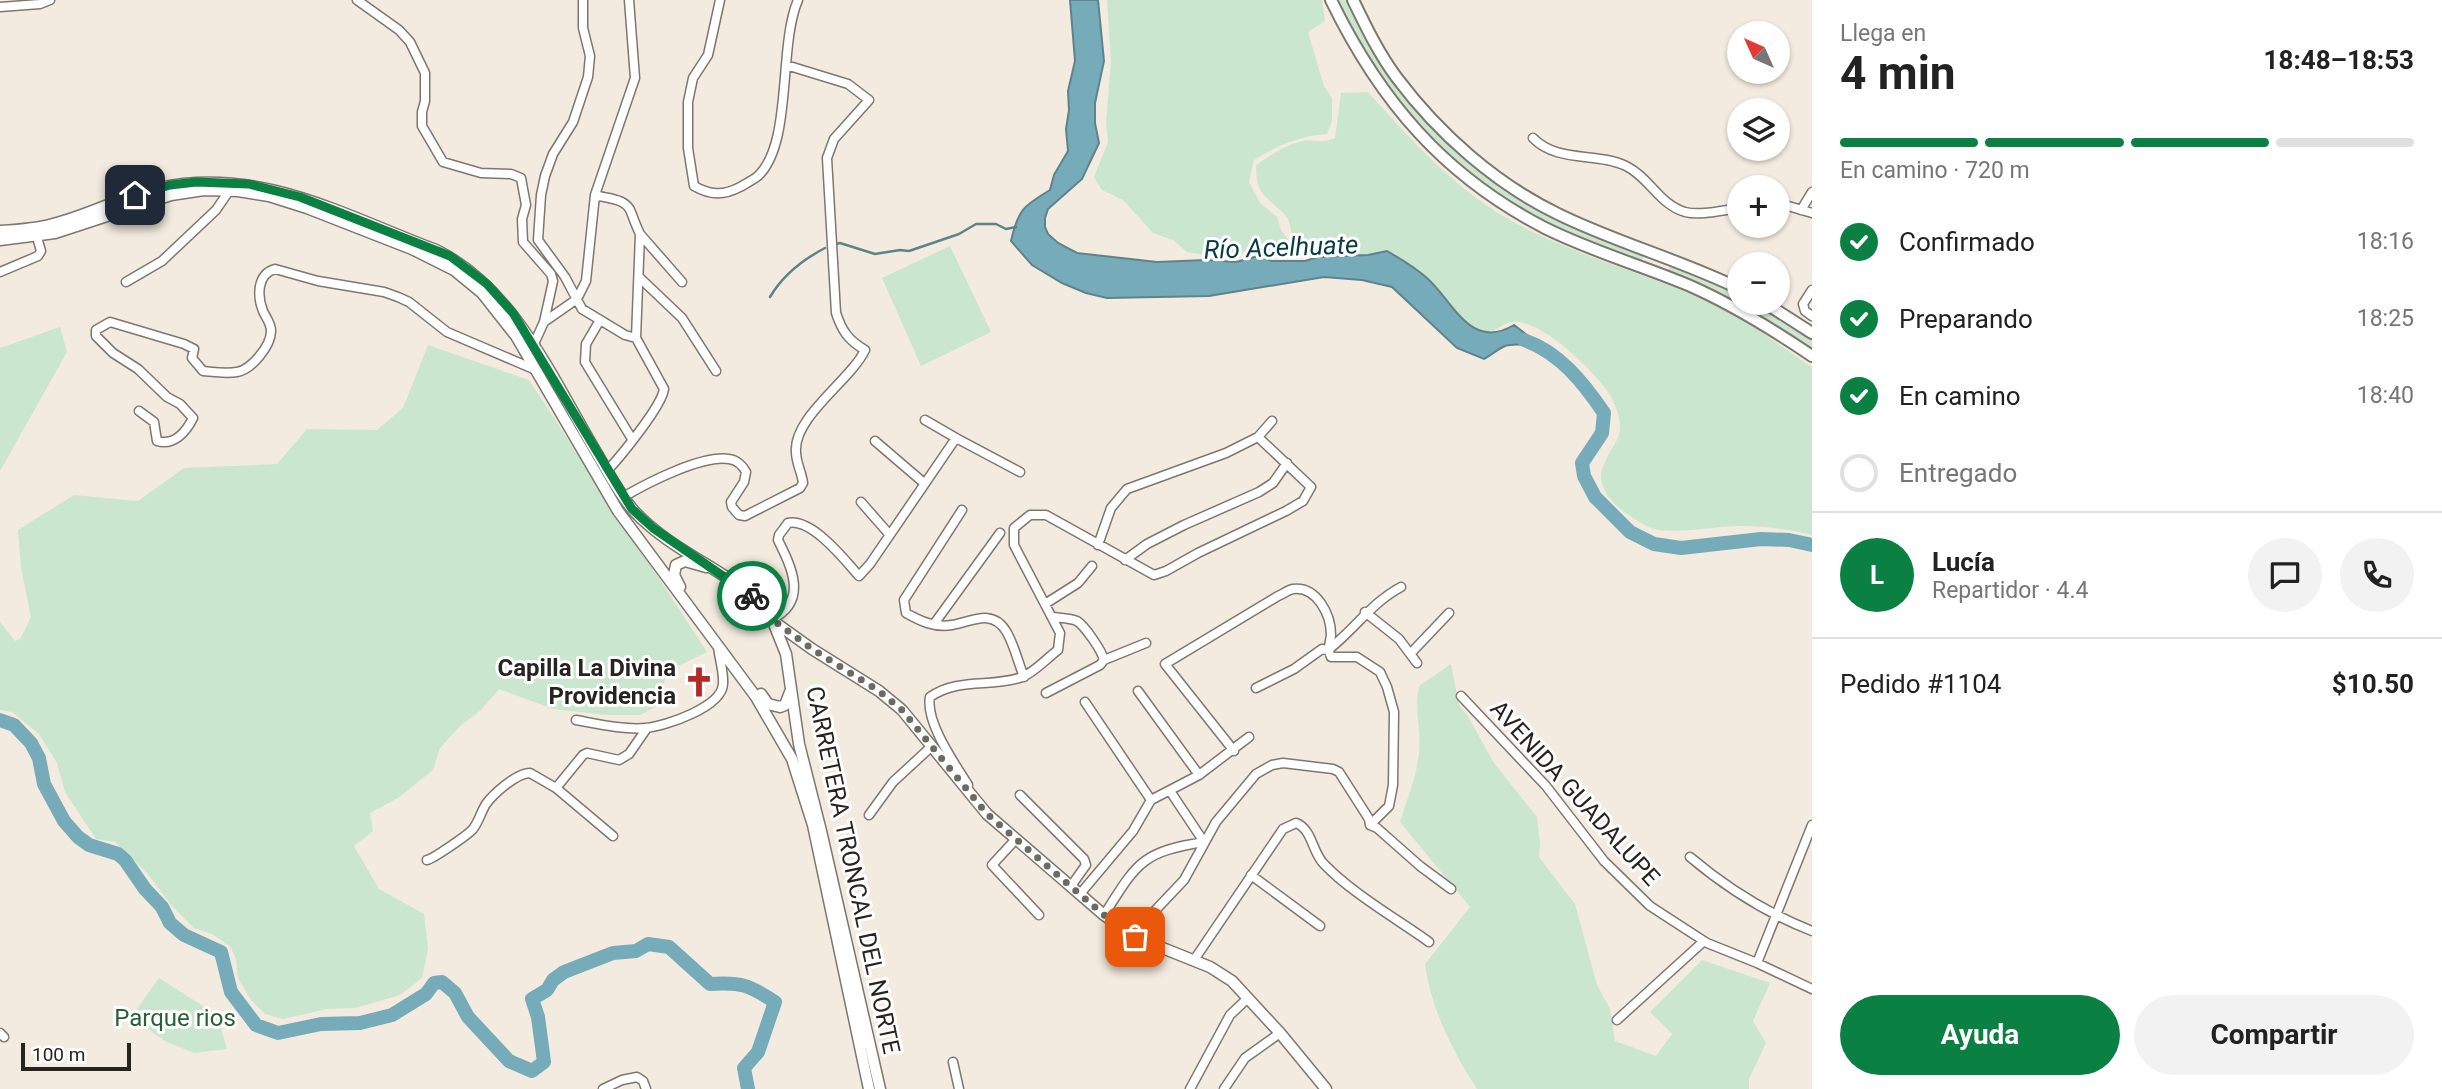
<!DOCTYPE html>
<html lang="es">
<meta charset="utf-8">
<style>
:root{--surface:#fff;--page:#f2f2f2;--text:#222;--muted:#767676;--line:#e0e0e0;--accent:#0b8043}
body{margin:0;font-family:Roboto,sans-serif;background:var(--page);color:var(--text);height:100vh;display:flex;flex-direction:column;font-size:26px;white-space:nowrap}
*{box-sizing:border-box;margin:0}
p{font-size:23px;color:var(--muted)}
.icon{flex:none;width:38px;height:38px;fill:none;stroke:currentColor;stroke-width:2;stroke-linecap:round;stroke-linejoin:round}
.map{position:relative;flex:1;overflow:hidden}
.panel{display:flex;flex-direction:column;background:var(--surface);width:630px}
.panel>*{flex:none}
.needle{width:46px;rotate:315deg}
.buttons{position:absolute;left:1727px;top:21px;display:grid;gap:14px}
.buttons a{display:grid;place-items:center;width:63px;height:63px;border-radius:50%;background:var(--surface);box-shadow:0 2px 5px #0004;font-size:35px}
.scale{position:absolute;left:21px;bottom:18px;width:110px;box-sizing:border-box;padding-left:7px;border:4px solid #272420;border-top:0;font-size:19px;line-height:24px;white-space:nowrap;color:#272420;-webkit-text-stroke:5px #fff;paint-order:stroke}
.pin{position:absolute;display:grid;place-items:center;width:60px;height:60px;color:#fff;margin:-30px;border-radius:14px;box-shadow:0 4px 10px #0006}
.courier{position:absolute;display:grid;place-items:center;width:70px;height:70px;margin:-35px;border:5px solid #0b8043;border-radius:50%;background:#fff;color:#222;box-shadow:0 2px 9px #0007}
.summary em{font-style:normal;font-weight:700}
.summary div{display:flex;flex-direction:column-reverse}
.summary{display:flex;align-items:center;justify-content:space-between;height:119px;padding:0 28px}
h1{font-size:46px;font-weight:700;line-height:52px}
.bar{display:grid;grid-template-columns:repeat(4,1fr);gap:10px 7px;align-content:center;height:84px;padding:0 28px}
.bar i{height:9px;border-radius:5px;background:var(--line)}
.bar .selected{background:var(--accent)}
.bar p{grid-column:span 4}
.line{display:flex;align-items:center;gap:18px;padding:0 28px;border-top:2px solid var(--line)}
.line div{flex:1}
.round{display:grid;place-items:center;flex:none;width:74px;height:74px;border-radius:37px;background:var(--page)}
ol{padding:0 28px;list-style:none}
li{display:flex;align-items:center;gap:21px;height:77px}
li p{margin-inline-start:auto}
li .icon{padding:7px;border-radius:50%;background:var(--accent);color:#fff;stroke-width:4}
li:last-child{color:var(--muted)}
li i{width:38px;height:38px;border:4px solid var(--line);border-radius:50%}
.action{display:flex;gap:14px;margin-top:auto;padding:14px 28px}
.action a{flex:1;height:80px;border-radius:42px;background:var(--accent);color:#fff;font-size:28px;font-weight:700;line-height:80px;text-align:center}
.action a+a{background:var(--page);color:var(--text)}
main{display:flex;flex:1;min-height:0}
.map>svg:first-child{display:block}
.green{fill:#cae6ce}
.water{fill:#76acb9;stroke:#5e838b;stroke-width:2}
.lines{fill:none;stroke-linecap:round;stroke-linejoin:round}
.stream{stroke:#5e838b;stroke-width:2.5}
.river{stroke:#76acb9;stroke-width:14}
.minor-casing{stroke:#7e776d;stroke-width:11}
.major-casing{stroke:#7e776d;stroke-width:13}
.highway-casing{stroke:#7e776d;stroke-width:14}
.minor{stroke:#fff;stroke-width:8}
.major{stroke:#fff;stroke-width:10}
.highway{stroke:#fff;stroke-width:10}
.done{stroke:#6e6a63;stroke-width:7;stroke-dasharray:0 12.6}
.route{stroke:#0b8043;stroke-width:9}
.labels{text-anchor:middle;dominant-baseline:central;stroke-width:6;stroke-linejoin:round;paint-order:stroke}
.poi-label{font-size:24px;font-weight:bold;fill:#272420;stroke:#fff;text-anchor:end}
.street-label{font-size:24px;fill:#272420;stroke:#fff}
.park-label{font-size:24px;fill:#296036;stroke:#fff}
.water-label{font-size:26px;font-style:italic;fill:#073b45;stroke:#fff}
</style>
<main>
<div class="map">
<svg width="1812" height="1089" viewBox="0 0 1812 1089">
<rect width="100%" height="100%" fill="#f3ebdf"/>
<!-- green -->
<path class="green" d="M1107 0H1322L1325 21 1308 32 1324 86 1332 98V121L1327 134C1299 136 1278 145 1254 160L1249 182 1260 203 1277 217 1281 230 1298 252 1283 255 1256 249 1236 254 1221 253 1207 255 1187 252 1173 240 1153 233 1123 200 1102 190 1094 177 1108 142 1106 123 1111 62Z
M1338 0H1349L1387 70 1490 176 1645 254 1642 260C1623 260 1590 244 1572 235 1500 201 1429 152 1384 84 1366 58 1352 28 1338 0Z
M1368 92C1406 134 1444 177 1492 209 1559 253 1641 270 1713 304 1747 320 1780 346 1812 367V535C1788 529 1764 526 1739 526 1716 526 1667 536 1649 527 1631 518 1600 499 1601 475 1601 471 1604 464 1606 460 1610 450 1618 442 1620 431 1622 421 1614 400 1608 392 1593 370 1540 318 1512 322 1497 324 1494 340 1474 327 1455 316 1445 297 1431 282 1419 270 1401 261 1387 251 1362 257 1310 267 1294 240 1289 231 1292 222 1285 215 1266 195 1256 196 1256 165 1269 156 1286 145 1302 141 1315 138 1320 145 1335 138L1341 93Z
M950 246 991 332 921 366 882 278Z
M1672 264 1739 293 1740 303H1757L1812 337V350L1747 308 1721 294 1670 273 1668 270Z
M60 327 67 352 0 471V348Z
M428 345 529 380 707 652 666 672 661 704 640 715H607L553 709 499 689 481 710 460 726 440 748 433 770 398 798 370 813 373 831 354 846 379 889 424 914 428 949 422 978 400 995 355 1008 327 1009 283 1019 265 1014 251 1000 238 978 236 959 230 946 212 934 194 928 172 906 147 873 115 842 96 839 65 792 57 763 39 734 12 712 0 710V622L15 641 20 639 31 617 21 568 18 530 74 495 138 501 184 468 277 464 307 429 377 430 403 408Z
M1451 664 1459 705 1467 715 1494 763 1537 817 1540 844 1539 857 1575 904 1597 985 1610 1009 1615 1041 1656 1056 1672 1034 1650 1012 1702 960 1770 983 1753 1021 1766 1043 1749 1079V1089H1477C1453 1052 1431 1009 1425 964L1470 907 1400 822C1407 799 1417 776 1419 752 1421 729 1414 709 1419 686Z
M159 978 217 1015 227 1049 194 1053 165 1041 131 1017Z"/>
<!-- water -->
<path class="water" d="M1070 0H1098L1104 61 1095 103V123L1099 143 1082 179 1048 209 1045 218V227L1048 234 1058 243 1077 253 1157 262 1206 260 1236 262 1258 256 1272 261H1305L1318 257 1368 255 1387 251C1401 259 1416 268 1428 279 1454 303 1471 351 1514 325L1541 346C1530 346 1515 342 1505 346 1498 349 1491 355 1484 359L1457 348 1392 287 1362 280 1324 277 1209 296 1107 298 1086 293 1062 283 1032 265 1011 241C1018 210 1023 206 1050 190L1054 175 1068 151 1066 129 1069 110 1068 91 1075 61Z"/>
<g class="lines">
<!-- stream -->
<path class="stream" d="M836 244 840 243 875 254 900 250 909 251 959 234 976 224H996L1006 229 1016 227
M770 297C783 275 802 260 825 248"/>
<!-- river -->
<path class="river" d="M1524 340C1559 352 1583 382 1604 413L1602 433 1582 463 1584 476 1595 497 1630 532 1654 544 1681 548 1761 539 1789 540 1812 545
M0 720 14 725 31 743 39 758 44 784 64 821 78 837 89 845 118 854 125 860 145 889 162 907 170 923 184 935 221 952 231 992 256 1025 278 1033 321 1024 360 1023 392 1015 426 994 434 983 442 982 455 993 468 1017 509 1061 532 1071 544 1062 538 1017 532 999 547 990 553 980 564 972 613 953 636 951 648 944 669 947 710 984C742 982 749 985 775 1002L758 1052 744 1068 748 1089"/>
<!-- minor casing -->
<g class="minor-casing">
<path id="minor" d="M357 0 399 30 410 42 425 73V101L422 112V126L443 162 481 173 511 174 521 178 526 205 522 219 523 242 551 274 553 281 544 322 533 346
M583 0V28L590 56 588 77 573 122 553 154 545 176 541 195 538 240 565 277 582 309 625 335 636 338 664 389C662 406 620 457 607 471
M720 0 708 55 693 78 688 102V148L694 186C710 195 723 196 740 187 745 184 753 180 758 176 793 143 778 46 798 0
M0 7 40 4 50 0
M1533 138C1557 163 1597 152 1626 166 1649 177 1660 205 1685 212 1701 216 1723 210 1740 208
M595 195C608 199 626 198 631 212 634 220 636 226 640 234L636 338
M1778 203 1812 213
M1801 210 1812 192
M640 234 682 282
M0 272 38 256 41 251 37 237
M640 278 682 318 716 371
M126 282 162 261 216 210 229 191
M1812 290 1803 304 1805 311 1812 316
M600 320 586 344 585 362 632 439
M544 322 577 299 586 281 595 195 635 78 629 0
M139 411 154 422 157 441C174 446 186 432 193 418L180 404 167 397 138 369 113 353 96 336V330L110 322 184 344 194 349 192 358 203 371C214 372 226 374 237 372 251 370 271 346 271 331 271 323 266 318 263 311 257 296 257 274 275 269L318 281 384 292 398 297 409 302 447 332 536 370
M925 420 956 438
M875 441 924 483
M625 496C649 482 702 455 729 459 737 460 743 466 746 472L744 482 731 502 732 507 739 515 745 516 800 488 803 483C802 473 796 463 796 452 793 417 851 380 865 350 848 340 842 331 836 313L827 158 834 139 869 100 848 84 786 65
M861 502 889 534
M962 510 904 600 906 613C920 621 935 628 952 625 971 622 992 608 1006 631 1014 644 1018 662 1024 677
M1098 545 1111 508 1127 489 1226 453 1258 437 1272 421
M1125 560 1147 544 1184 525 1259 492 1273 483 1287 463
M1045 604 1078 583 1092 566
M1365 612 1399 639 1417 663
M772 619C808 601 792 568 778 540L779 535 788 523C812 518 845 560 859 576L870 564 956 438 1020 472
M934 624 1000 533
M1411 653 1449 613
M1104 660 1146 643
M1256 688 1294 669 1322 649 1328 650C1354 630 1371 603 1401 587
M1138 691 1199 775
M1046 693 1100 665 1104 660C1102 651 1085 626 1077 621 1070 618 1060 618 1053 617
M1461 696 1546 786 1604 861 1650 906 1707 943 1757 963 1812 989
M1085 702 1151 800
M576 720C598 724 624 730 646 728 666 726 722 707 723 684 724 672 719 658 718 646
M1234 751 1165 664 1278 596C1283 594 1288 590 1293 589 1317 586 1331 615 1331 635 1330 644 1327 648 1331 657H1357L1380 672 1387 687 1394 712 1393 785 1389 806 1370 825
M968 785C955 764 925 722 930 697 958 677 993 688 1022 677 1035 672 1047 658 1058 650L1060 633 1014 545V528L1030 515H1046L1154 575 1166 571 1198 553 1286 511 1303 501 1311 487 1258 437
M1020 795 1084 859 1086 865 1071 886
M869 815 893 782 932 746
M613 836 556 788 583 755 587 753 619 760 629 754 647 728
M1016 839 992 865 1039 915
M1690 857C1728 889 1766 913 1812 931
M427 860C433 859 469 834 473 829 479 821 481 812 486 804 494 793 517 773 530 773L556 788
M1251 875 1320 926
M1080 894 1133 831 1151 800 1199 775 1249 737
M1104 915C1137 863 1141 852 1204 842L1170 791
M1135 937 1148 918 1184 880 1216 822 1256 774 1272 765 1283 763 1333 769 1339 772 1369 819 1370 825 1377 828 1420 866 1451 889
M1194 960 1283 829 1296 823C1312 829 1312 851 1323 863 1350 892 1397 919 1429 942
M1757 963 1812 825
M1617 1020 1704 941
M0 1033 4 1037
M953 1062 959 1089
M603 1089 622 1080 637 1077 643 1081 646 1089
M1190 1089 1230 1015 1248 998
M1224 1089 1245 1058 1280 1033"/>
</g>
<!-- major casing -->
<g class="major-casing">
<path id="major" d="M0 231C18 230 36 229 53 224 89 215 123 196 159 188 259 166 345 216 436 250 515 289 553 380 596 452 608 472 619 494 634 511 666 546 715 566 752 595L763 606 772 619 786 654 799 744 821 831 880 1089
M0 240 55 233 171 195 204 190 238 191 269 196 307 208 412 249 454 270 482 293 516 336 618 511 756 697 792 759 813 825 869 1089
M680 587 674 575 676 565 685 561 706 567
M773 621 812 649 879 691 902 710 987 814 1104 915 1135 937 1210 967 1232 981 1280 1033 1326 1089
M761 694 768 704 780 707 785 705 790 692"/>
</g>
<!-- highway casing -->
<g class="highway-casing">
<path id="highway" d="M1331 0C1380 101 1444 176 1545 228 1591 251 1640 265 1688 285 1732 304 1772 329 1812 356
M1353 0C1366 27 1379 54 1397 78 1439 134 1496 184 1558 214 1617 243 1681 260 1740 289
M1765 303 1812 333"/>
</g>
<!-- minor -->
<use href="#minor" class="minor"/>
<!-- major -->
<use href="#major" class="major"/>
<!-- highway -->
<use href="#highway" class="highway"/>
</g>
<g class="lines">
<!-- done -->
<path class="done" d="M752 596 772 619 812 649 879 691 902 710 987 814 1104 915 1135 937"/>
<!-- route -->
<path class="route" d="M135 195 170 185 196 182 249 184 300 197 450 256 487 284 513 313 632 509 653 528 752 596"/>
</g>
<!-- icons -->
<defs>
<g id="church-bare" transform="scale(2.415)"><path d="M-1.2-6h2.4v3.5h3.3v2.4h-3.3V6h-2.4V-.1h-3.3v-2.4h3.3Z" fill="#b62727" stroke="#fff" stroke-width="2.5" paint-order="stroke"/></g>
</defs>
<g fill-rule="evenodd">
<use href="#church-bare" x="699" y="682"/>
</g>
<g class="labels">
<!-- poi labels -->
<g class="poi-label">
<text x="676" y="668">Capilla La Divina<tspan x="676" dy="28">Providencia</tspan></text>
</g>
<!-- street labels -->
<g class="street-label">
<text transform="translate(1575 793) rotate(48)">AVENIDA GUADALUPE</text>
<text transform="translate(853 870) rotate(78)">CARRETERA TRONCAL DEL NORTE</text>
</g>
<!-- park labels -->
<g class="park-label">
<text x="175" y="1018">Parque rios</text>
</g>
<!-- water labels -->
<g class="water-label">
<text transform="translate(1281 247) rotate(-2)">Río Acelhuate</text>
</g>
</g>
</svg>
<div class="buttons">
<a><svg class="needle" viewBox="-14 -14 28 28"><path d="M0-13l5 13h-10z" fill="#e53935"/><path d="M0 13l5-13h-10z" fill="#767676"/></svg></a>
<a><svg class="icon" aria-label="layers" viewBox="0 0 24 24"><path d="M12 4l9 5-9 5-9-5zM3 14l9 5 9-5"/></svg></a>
<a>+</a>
<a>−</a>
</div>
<div class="scale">100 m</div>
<div class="pin" style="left:1135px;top:937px;background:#ea580c"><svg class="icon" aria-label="bag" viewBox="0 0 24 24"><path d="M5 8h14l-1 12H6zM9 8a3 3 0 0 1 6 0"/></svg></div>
<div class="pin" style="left:135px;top:195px;background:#1f2937"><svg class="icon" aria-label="home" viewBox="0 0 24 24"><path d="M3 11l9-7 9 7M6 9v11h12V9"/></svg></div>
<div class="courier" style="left:752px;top:596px"><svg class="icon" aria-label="bike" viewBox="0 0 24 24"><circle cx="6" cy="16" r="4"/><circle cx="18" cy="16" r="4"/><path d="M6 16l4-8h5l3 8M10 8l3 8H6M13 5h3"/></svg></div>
</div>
<section class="panel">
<div class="summary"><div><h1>4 min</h1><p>Llega en</p></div><em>18:48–18:53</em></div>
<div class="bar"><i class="selected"></i><i class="selected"></i><i class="selected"></i><i></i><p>En camino · 720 m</p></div>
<ol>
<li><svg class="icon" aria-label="check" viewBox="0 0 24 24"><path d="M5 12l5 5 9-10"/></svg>Confirmado<p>18:16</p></li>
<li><svg class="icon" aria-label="check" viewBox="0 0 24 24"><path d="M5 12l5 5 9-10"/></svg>Preparando<p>18:25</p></li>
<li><svg class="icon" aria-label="check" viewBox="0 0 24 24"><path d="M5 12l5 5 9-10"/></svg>En camino<p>18:40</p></li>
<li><i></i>Entregado</li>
</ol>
<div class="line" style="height:126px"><b class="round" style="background:var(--accent);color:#fff">L</b><div><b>Lucía</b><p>Repartidor · 4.4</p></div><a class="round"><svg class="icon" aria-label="chat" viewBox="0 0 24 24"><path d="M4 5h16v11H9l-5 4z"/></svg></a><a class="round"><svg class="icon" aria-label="phone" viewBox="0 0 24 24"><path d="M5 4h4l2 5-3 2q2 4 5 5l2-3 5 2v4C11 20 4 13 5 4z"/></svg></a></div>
<div class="line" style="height:91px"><div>Pedido #1104</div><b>$10.50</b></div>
<div class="action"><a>Ayuda</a><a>Compartir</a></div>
</section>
</main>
